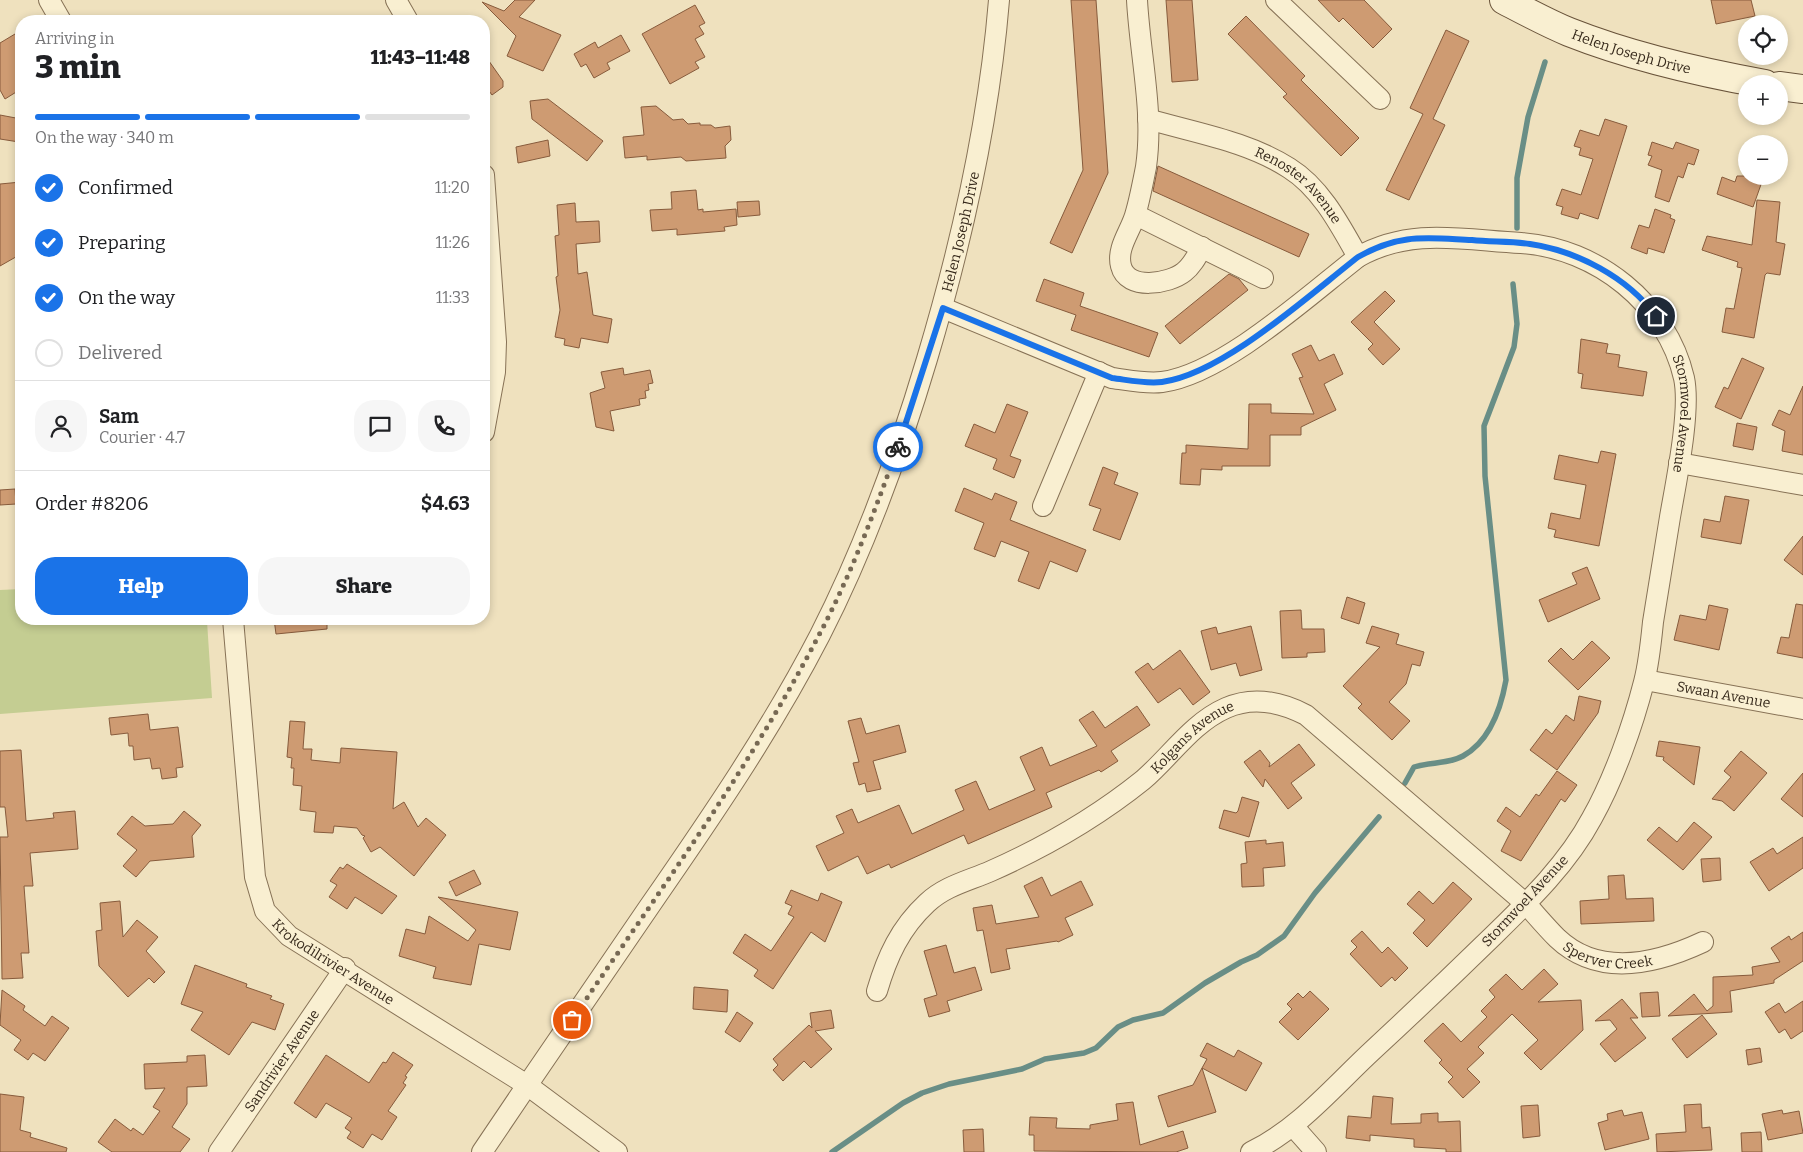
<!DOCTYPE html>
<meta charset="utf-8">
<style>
:root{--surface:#fff;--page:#f6f6f6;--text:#202124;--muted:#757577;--line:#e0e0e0;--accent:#1a73e8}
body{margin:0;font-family:Bitter,serif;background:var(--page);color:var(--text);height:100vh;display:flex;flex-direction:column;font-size:19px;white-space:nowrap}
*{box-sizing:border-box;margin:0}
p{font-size:16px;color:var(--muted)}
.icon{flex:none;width:28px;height:28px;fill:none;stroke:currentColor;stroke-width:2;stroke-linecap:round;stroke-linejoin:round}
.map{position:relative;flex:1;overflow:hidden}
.side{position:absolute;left:15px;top:15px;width:475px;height:610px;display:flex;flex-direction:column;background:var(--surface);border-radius:20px;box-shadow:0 2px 8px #0003}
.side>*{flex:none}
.buttons{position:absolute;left:1738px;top:15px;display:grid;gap:10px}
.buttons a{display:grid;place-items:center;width:50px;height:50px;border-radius:50%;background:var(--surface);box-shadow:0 2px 8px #0003;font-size:25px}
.pin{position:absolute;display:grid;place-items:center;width:42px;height:42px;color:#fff;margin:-21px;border:2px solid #fff;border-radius:50%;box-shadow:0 1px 5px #0007}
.courier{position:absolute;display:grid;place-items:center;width:50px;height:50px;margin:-25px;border:4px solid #1a73e8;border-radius:50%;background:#fff;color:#222;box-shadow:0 1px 6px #0007}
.overview em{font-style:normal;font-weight:800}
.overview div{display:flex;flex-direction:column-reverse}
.overview{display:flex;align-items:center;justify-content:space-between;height:85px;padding:0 20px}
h1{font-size:32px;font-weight:800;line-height:38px}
.bar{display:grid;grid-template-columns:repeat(4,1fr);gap:8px 5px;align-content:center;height:60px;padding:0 20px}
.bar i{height:6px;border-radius:4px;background:var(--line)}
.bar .selected{background:var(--accent)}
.bar p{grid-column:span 4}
.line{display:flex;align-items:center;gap:12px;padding:0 20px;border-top:1px solid var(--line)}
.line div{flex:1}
.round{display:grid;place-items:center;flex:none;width:52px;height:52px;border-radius:20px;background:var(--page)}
ol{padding:0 20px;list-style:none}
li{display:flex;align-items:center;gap:15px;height:55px}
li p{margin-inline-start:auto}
li .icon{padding:5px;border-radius:50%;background:var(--accent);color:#fff;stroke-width:4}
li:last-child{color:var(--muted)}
li i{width:28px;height:28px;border:2px solid var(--line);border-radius:50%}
.action{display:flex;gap:10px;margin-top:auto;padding:10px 20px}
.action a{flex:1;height:58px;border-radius:20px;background:var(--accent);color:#fff;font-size:20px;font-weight:800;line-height:58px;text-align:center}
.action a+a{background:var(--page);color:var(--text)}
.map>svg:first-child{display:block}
.green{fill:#c4cd92}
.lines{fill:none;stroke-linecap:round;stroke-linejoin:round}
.stream{stroke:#698e86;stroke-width:5.5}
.building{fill:#ce9b72;stroke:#875b3c}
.street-casing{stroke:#877256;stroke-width:22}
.secondary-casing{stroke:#69533a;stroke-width:30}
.street{stroke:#f9efd1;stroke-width:20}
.secondary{stroke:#f9efd1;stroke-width:28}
.done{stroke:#776954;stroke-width:5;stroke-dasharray:0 9}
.route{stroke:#1a73e8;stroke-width:6}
.labels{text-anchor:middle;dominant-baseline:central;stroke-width:4;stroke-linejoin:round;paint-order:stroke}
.street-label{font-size:14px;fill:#36291b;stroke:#f6ebce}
</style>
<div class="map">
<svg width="1803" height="1152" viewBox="0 0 1803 1152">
<rect width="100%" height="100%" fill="#efe1be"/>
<!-- green -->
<path class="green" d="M21 589V619H198L207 621 212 698 0 714V590Z"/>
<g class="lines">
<!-- stream -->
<path class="stream" d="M1517 228V178L1528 117 1545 62
M1405 783 1414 767C1430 762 1449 764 1463 756 1490 741 1501 708 1506 680L1485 476 1484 426 1514 347 1517 324 1513 284
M832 1152 903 1103 922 1093 949 1084 1022 1069 1045 1059 1084 1053 1096 1048 1118 1027 1133 1020 1163 1013 1205 983 1241 962 1257 955 1284 936 1315 893 1379 817"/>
</g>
<!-- building -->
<path class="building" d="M515 0H535L519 17 561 35 543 71 507 56 516 36 482 2 504 11Z
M1071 0H1096L1108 173 1072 253 1050 243 1083 170Z
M1166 0H1192L1198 80 1172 82Z
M1318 0H1364L1392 29 1373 48 1343 18 1339 22Z
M1711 0H1751L1755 16 1716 24Z
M695 5 705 23 699 26 704 34 695 39 705 57 695 62 699 68 670 84 642 34Z
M1246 16 1305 76 1301 80 1359 138 1341 156 1283 97 1287 94 1228 34Z
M1446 30 1469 41 1433 119 1445 125 1409 200 1386 190 1423 114 1410 108Z
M15 34 21 45V89L5 99 0 90V43Z
M621 35 630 51 607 63 610 69 594 78 586 64 581 67 574 54 595 42 598 48Z
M484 54 503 81V87L492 95 484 84Z
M548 99 603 141 587 161 532 119 530 101Z
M656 106 673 120 683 119 688 124 700 123V125H711L715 128 730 126 731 140 725 146 726 158 686 161 681 157 647 160V156L625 158 623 137 644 135 641 107Z
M0 115 21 119 19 142 0 139Z
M1605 119 1627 126 1598 219 1580 213 1578 219 1561 214 1563 207 1556 205 1562 189 1581 195 1593 159 1579 155 1581 148 1574 146 1580 130 1599 136Z
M548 140 550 156 518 163 516 147Z
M1652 142 1673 149 1676 142 1699 150 1694 165 1688 163 1683 178 1678 176 1669 202 1655 197 1662 170 1648 165 1652 156 1648 155Z
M1158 166 1309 234 1299 257 1153 191Z
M1737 176H1764L1753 207 1717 194 1722 177 1735 182Z
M21 182V254L0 266V184Z
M696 190 698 210 703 209V212L736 209 737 225 724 227 725 231 677 235V229L652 231 650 210 672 209 671 192Z
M1757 200 1780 202 1776 242 1785 244 1780 275 1767 273 1765 275 1754 338 1722 332 1726 308 1734 309 1742 268 1737 267 1738 262 1702 250 1707 236 1752 245Z
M759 201 760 215 738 217 737 202Z
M575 203 576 222 599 221 600 242 576 244 578 274 587 272 593 315 612 319 608 343 581 338 579 348 564 345 565 339 555 337 560 310 556 277 558 276 555 236 559 235 557 205Z
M1655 209 1671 215 1670 218 1675 220 1664 253 1648 248 1647 254 1631 248 1639 225 1649 228Z
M1229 274 1239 279 1248 290 1180 344 1165 326Z
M1044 279 1084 293 1080 306 1158 333 1149 357 1071 330 1076 315 1036 301Z
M1385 291 1395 301 1374 322 1400 349 1383 365 1368 349 1373 344 1351 322Z
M1581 339 1608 344 1606 353 1620 355 1618 367 1647 372 1643 396 1581 388 1583 374 1578 373Z
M1311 345 1319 361 1334 354 1343 374 1324 384 1336 410 1301 427V435H1270V466H1222V470L1201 469 1200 485 1180 484 1182 453H1186V445L1248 449 1249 404H1271V413L1314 414 1299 378 1303 377 1292 354Z
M1742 358 1764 368 1741 419 1715 407 1724 387 1728 389Z
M623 368 624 375 650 370 653 383 648 384 649 390 645 391 646 398 639 399 640 405 610 411 614 431 596 427 590 393 605 388 601 372Z
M1803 386V455L1782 451 1785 431 1772 425 1779 410 1790 415Z
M1007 404 1028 412 1010 456 1021 460 1014 478 993 469 997 459 965 446 974 424 995 433Z
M1737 423 1757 427 1753 450 1733 446Z
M1601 451 1616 454 1599 546 1554 537 1556 530 1548 528 1551 513 1580 519 1586 485 1554 479 1559 455 1598 463Z
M1103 467 1118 473 1114 484 1138 493 1120 540 1093 530 1101 509 1089 505Z
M964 488 992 500 995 493 1017 502 1010 520 1086 550 1077 572 1050 561 1039 589 1018 581 1029 552 1001 541 995 557 974 549 984 523 955 511Z
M15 489 16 504 0 505V490Z
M1725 496 1749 500 1741 544 1701 537 1704 519 1720 522Z
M1803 536V575L1784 560Z
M1587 567 1600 599 1548 622 1539 600 1577 584 1572 573Z
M1347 597 1365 603 1359 624 1341 618Z
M1796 604 1803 605V658L1777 653 1781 637 1789 638Z
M1709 605 1728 609 1719 650 1674 640 1680 615 1706 620Z
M1301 610 1302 629H1324L1325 652 1307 653V657L1282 658 1280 611Z
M274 619H327V629L276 634Z
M1251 626 1262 670 1240 676 1236 663 1211 670 1201 631 1216 627 1218 634Z
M1372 626 1399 634 1396 644 1424 652 1420 666 1412 664 1406 684 1389 702 1410 721 1392 740 1358 708 1362 704 1343 686 1380 647 1366 643Z
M1592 641 1610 658 1578 690 1548 661 1561 648 1573 660Z
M1180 650 1210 692 1193 705 1180 688 1158 703 1135 672 1148 663 1153 670Z
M1579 696 1601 701 1598 713 1557 770 1530 750 1546 729 1552 734 1566 715 1574 721Z
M1137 706 1150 725 1111 751 1118 761 1101 772 1099 770 1046 793 1052 807 968 844 964 835 891 868 889 864 867 874 858 856 828 871 816 846 844 833 836 816 852 809 858 823 899 805 912 834 964 810 955 790 976 781 989 810 1035 790 1020 757 1042 747 1050 766 1097 746 1079 720 1093 711 1105 728Z
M148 714 150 730 178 727 183 767 176 768 177 777 162 779 160 768 152 769 150 758 134 760 133 746H129L128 733 111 735 109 718Z
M861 718 866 734 899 725 906 752 873 761 881 789 867 792 865 783 859 785 853 763 859 762 848 721Z
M290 721 305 722 303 749H312L311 760 340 763 341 748 397 752 393 809 404 802 418 827 426 818 446 835 414 876 380 847 371 852 363 838 365 836 362 835 357 828 334 826 333 833 314 832 316 812 300 810 302 786 293 785 294 768H291L292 758 287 757Z
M1659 741 1700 747 1694 785 1663 760 1664 757 1656 756Z
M1299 744 1315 765 1291 783 1302 798 1288 809 1265 779 1263 787 1244 762 1260 750 1270 763 1269 767Z
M21 750 26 821 54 818 53 813 75 811 78 849 30 853 33 886H24L29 953H21L23 978 2 979 0 837H8L5 807H0V751Z
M1741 751 1767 773 1734 811 1722 801 1712 799 1731 777 1724 771Z
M1557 771 1577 785 1565 802 1561 799 1521 861 1501 851 1511 831 1497 821 1506 807 1520 817 1536 794 1539 796Z
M1803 773V817L1781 799Z
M1242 797 1259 802 1249 837 1219 828 1224 810 1236 813 1238 811Z
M184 811 201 825 192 836 194 857 150 861 136 877 123 866 137 850 117 834 132 816 145 826 173 824Z
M1694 822 1712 837 1683 870 1647 840 1659 827 1677 842Z
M1803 837V868L1769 891 1750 862 1773 848 1777 854Z
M1266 840V844L1283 842 1285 866 1263 868 1264 886 1242 887 1241 864 1247 863 1245 842Z
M1720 858 1721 880 1703 882 1701 859Z
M347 864 397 896 382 914 355 897 347 909 329 897 337 885 330 881 340 867 343 869Z
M474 870 481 884 456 896 449 882Z
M1624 875 1626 899 1653 898 1654 921 1581 924 1580 901 1609 899 1608 876Z
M1042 877 1051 896 1081 881 1093 905 1065 918 1073 935 1058 942 1057 941 1006 949 1010 969 991 973 983 930 977 931 973 908 992 905 996 924 1039 917 1024 886Z
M1453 882 1472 899 1427 947 1413 933 1425 920 1407 904 1419 891 1433 904Z
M791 890 818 901 821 893 842 902 825 942 811 932 773 989 754 976 758 970 733 953 745 934 771 951 794 917 788 914 792 906 785 903Z
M438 897 518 912 510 950 479 944 471 985 433 978 436 967 399 956 406 929 425 934 429 916 468 941 476 930Z
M120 901 123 937 137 920 158 937 146 951 165 972 154 983 149 978 128 997 99 966 96 931 102 930 100 903Z
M1362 931 1382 953 1388 947 1408 968 1395 981 1392 977 1381 987 1350 954 1357 947 1351 941Z
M1803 932V961L1774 980V983L1730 991 1732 1012 1668 1016 1694 994 1707 1011 1713 1006V977L1753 975 1752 967 1780 962 1771 948 1789 936 1791 940Z
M946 945 954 973 975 967 982 990 947 1001 950 1011 929 1017 924 999 937 995 924 951Z
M195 965 247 984 246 987 272 996 270 999 284 1004 275 1030 252 1022 229 1055 191 1030 203 1012 181 1004Z
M1544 969 1558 984 1538 1002 1581 1000 1583 1030 1541 1070 1524 1053 1538 1040 1512 1014 1478 1047 1484 1053 1467 1069 1480 1082 1463 1098 1448 1082 1453 1077 1439 1063 1442 1060 1424 1041 1443 1023 1461 1042 1487 1017 1481 1011 1495 997 1489 990 1506 974 1522 990Z
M694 987 728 990 727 1012 693 1009Z
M2 990 25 1006 23 1010 45 1026 52 1016 69 1028 45 1061 33 1053 28 1060 14 1050 21 1040 0 1025Z
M1310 991 1329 1009 1298 1040 1279 1022 1292 1009 1287 1004 1298 993 1303 998Z
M1658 992 1660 1016 1642 1017 1640 993Z
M1622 999 1638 1018H1630L1646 1038 1615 1062 1600 1044 1617 1029 1610 1020 1595 1021Z
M1803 1001V1031L1791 1039 1785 1029 1779 1033 1765 1012 1779 1003 1785 1013Z
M831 1010 834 1028 815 1031 832 1049 811 1068 804 1061 783 1081 773 1070 778 1065 773 1059 809 1025 812 1028 810 1013Z
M737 1012 753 1023 740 1042 725 1032Z
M1702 1015 1717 1034 1687 1058 1672 1039Z
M1207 1043 1234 1057 1238 1050 1262 1063 1246 1091 1202 1068 1207 1059 1200 1056Z
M1760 1048 1762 1062 1748 1065 1746 1050Z
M393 1052 413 1065 405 1076 407 1077 403 1083 406 1085 388 1111 397 1117 382 1140 372 1134 363 1148 347 1138 351 1132 345 1128 352 1118 326 1103 316 1118 294 1103 326 1055 369 1083 383 1062 386 1063Z
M205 1055 207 1086 187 1087V1104L172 1127 190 1139 180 1152H112L98 1142 115 1119 131 1131 133 1128 143 1135 160 1111 153 1107 165 1088 145 1089 144 1064 187 1062V1056Z
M1202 1068 1216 1112 1168 1127 1158 1096 1193 1085Z
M0 1094 24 1097 20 1130 31 1133 30 1137 67 1148 66 1152H0Z
M1373 1096 1393 1098 1391 1124 1421 1123V1114L1438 1113V1122L1460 1121 1461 1152H1446V1149L1414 1147V1139L1370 1135V1141L1346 1138 1348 1116 1371 1118Z
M1133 1102 1140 1145 1183 1131 1188 1148 1176 1152 1034 1151V1135H1029L1030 1117 1057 1118 1056 1128 1090 1129V1125L1118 1120 1116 1104Z
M1701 1104 1702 1128 1710 1127 1712 1150 1657 1152 1656 1134 1686 1132 1684 1105Z
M1538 1105 1540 1136 1523 1138 1521 1106Z
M1622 1110 1624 1116 1642 1112 1649 1139 1605 1150 1598 1123 1608 1120 1607 1114Z
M1782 1110 1783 1114 1799 1111 1803 1133 1768 1140 1762 1114Z
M983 1129 984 1152H964L963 1130Z
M1761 1132 1762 1152H1742L1741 1133Z"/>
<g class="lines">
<!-- street casing -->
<g class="street-casing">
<g id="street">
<path d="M49 0 61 21"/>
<path d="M396 0 408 21"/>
<path d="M1137 0C1140 56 1154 111 1146 167 1143 182 1140 198 1136 212 1132 230 1116 247 1121 266 1127 291 1169 284 1184 272 1192 266 1197 256 1202 247"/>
<path d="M1276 0 1380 99"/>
<path id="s1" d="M1148 119C1195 133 1247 141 1289 168 1321 188 1340 225 1358 257"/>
<path d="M484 175 496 342 495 372 484 432"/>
<path d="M1136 215 1263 278"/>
<path id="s2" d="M943 308 1112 378C1128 380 1145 384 1162 382 1223 374 1309 295 1358 257 1411 227 1463 240 1521 243 1597 248 1667 304 1684 378 1691 411 1676 482 1670 517 1664 552 1659 587 1653 622 1651 642 1649 663 1644 682 1633 725 1614 779 1592 818 1568 863 1530 900 1494 935 1454 974 1414 1012 1373 1050 1335 1085 1299 1129 1251 1152"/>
<path d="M1679 463 1803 485"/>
<path d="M1043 506 1099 372"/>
<path id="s3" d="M233 619 255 877 265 911 289 936 527 1085 617 1152"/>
<path id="s4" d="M1645 680 1803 709"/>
<path id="s5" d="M877 991C887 957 900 928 927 903 945 886 968 881 991 871 1045 847 1097 817 1143 780 1170 757 1192 723 1226 708 1253 696 1281 702 1306 715L1526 904C1536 915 1546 927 1557 938 1599 978 1656 964 1703 942"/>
<path d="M1293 1126 1316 1152"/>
<path id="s6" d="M219 1152 345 968"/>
<path id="s7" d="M482 1152C537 1070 593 989 649 907 710 819 771 730 820 635 865 547 899 453 927 359 962 242 989 122 999 0"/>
</g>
</g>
<!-- secondary casing -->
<g class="secondary-casing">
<g id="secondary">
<path id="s8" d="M1504 0C1525 11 1547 23 1569 32 1632 57 1698 72 1765 84"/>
<path d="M1779 86 1803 89"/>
</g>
</g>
<!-- street -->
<use href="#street" class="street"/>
<!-- secondary -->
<use href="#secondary" class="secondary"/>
</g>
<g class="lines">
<!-- done -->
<path class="done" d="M572 1020C657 894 748 771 819 635 851 575 875 510 898 447"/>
<!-- route -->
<path class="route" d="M898 447 943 308 1112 378C1128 380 1145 384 1162 382 1223 374 1309 295 1358 257 1400 233 1426 238 1472 240 1491 242 1511 241 1530 244 1577 251 1627 277 1656 316"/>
</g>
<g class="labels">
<!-- street labels -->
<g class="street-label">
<text stroke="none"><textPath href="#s8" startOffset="138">Helen Joseph Drive</textPath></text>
<text stroke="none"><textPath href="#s1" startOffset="168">Renoster Avenue</textPath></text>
<text stroke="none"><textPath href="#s7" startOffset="1046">Helen Joseph Drive</textPath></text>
<text stroke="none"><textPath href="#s2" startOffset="896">Stormvoel Avenue</textPath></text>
<text stroke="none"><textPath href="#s4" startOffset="80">Swaan Avenue</textPath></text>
<text stroke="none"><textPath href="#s5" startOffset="418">Kolgans Avenue</textPath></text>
<text transform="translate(1525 901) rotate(-47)">Stormvoel Avenue</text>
<text stroke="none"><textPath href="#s5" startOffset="938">Sperver Creek</textPath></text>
<text stroke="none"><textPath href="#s3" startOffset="380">Krokodilrivier Avenue</textPath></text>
<text stroke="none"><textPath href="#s6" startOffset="111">Sandrivier Avenue</textPath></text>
</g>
</g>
</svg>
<div class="buttons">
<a><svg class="icon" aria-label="locate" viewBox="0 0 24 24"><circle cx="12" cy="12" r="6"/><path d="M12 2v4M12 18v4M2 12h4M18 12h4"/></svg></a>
<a>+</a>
<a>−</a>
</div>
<div class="pin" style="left:572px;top:1020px;background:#ea580c"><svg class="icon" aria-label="bag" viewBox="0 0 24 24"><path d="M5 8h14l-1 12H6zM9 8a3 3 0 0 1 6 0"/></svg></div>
<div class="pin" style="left:1656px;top:316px;background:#1f2937"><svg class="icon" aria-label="home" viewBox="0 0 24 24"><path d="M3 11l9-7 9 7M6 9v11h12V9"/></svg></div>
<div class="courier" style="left:898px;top:447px"><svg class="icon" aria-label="bike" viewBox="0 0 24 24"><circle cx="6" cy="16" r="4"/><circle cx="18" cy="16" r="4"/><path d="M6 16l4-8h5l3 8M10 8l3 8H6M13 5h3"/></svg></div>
<section class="side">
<div class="overview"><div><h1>3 min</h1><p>Arriving in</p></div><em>11:43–11:48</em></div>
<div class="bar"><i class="selected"></i><i class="selected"></i><i class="selected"></i><i></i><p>On the way · 340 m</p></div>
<ol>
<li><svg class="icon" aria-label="check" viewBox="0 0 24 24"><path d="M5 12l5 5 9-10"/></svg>Confirmed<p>11:20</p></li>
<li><svg class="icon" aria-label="check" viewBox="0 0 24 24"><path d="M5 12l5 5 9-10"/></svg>Preparing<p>11:26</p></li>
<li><svg class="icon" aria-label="check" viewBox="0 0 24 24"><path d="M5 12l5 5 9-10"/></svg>On the way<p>11:33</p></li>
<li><i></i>Delivered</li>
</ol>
<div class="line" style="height:90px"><a class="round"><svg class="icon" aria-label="person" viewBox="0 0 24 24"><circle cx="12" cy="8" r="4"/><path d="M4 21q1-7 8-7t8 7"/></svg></a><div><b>Sam</b><p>Courier · 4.7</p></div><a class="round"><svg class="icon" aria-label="chat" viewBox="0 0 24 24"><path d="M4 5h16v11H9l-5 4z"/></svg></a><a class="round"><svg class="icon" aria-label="phone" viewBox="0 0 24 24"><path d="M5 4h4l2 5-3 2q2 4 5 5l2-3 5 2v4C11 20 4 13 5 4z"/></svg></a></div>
<div class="line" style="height:65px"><div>Order #8206</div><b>$4.63</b></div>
<div class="action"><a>Help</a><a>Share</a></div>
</section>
</div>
